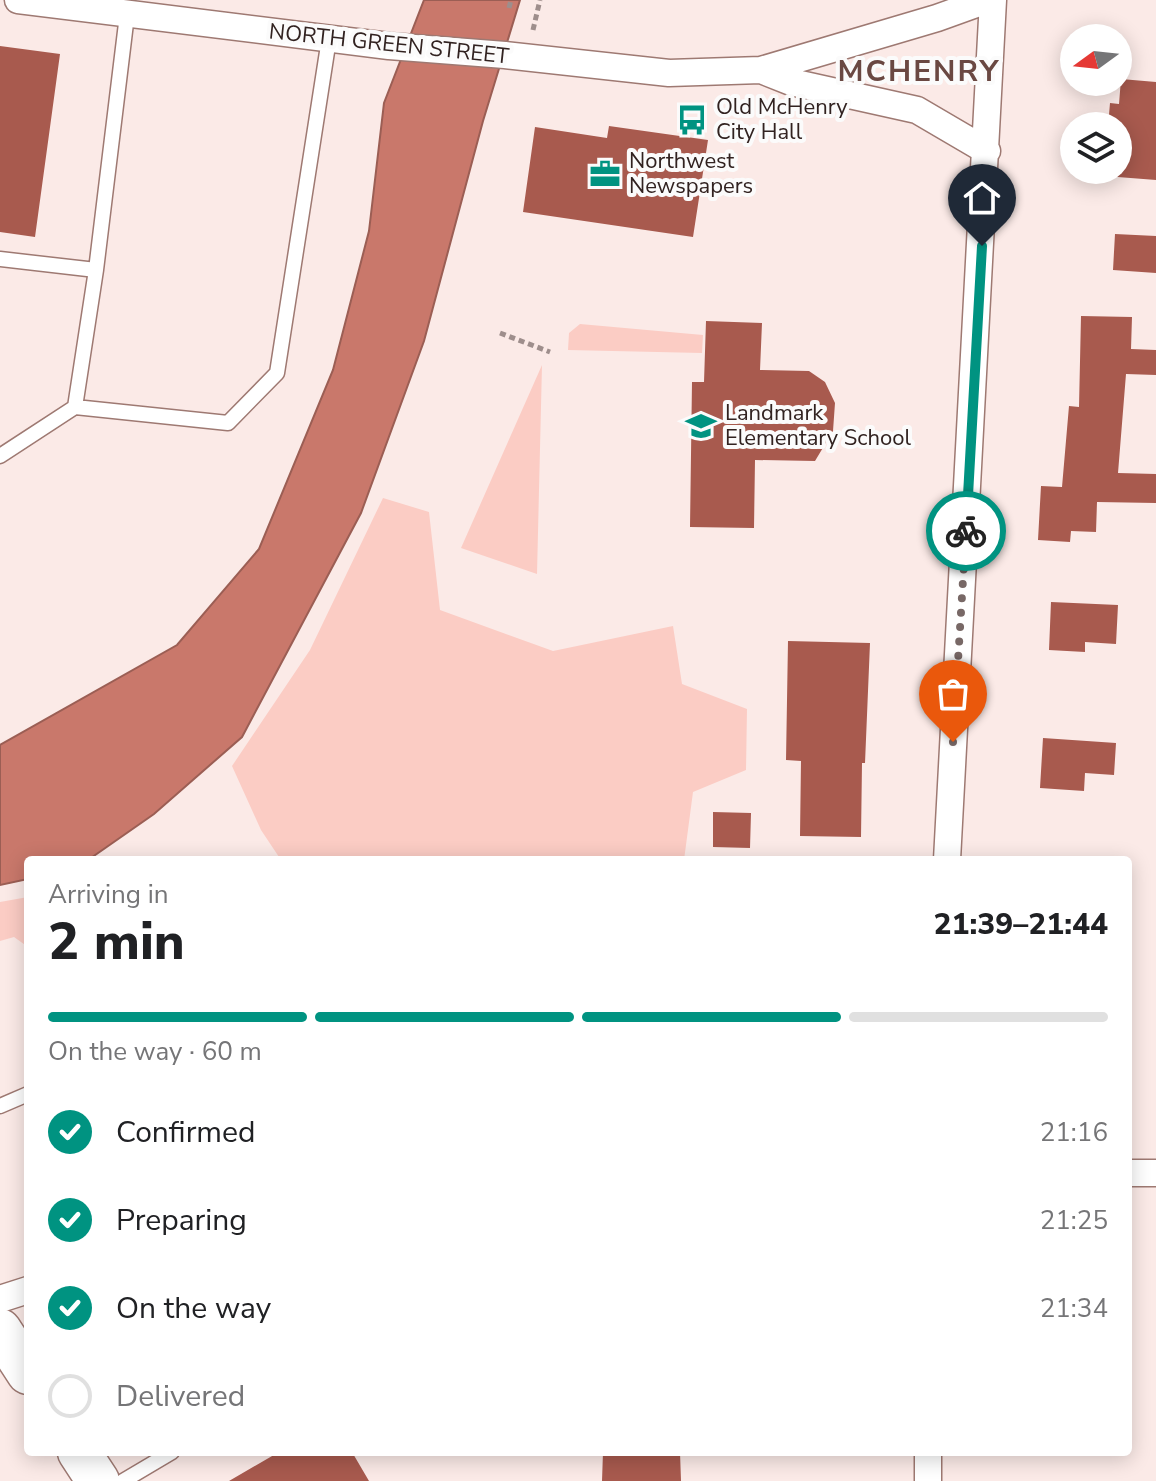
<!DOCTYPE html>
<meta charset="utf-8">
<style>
:root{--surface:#fff;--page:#f2f2f2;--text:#202124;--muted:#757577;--line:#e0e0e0;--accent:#009381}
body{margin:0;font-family:"Nunito Sans",sans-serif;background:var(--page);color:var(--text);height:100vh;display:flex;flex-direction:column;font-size:30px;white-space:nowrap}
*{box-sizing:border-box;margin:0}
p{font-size:26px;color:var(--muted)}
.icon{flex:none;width:44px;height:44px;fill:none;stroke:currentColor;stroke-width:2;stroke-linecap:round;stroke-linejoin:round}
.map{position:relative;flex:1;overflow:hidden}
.panel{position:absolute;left:24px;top:856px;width:1108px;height:600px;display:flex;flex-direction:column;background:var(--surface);border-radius:8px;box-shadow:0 4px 20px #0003}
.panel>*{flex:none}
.needle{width:52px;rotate:255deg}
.fabs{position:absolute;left:1060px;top:24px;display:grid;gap:16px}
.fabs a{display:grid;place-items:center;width:72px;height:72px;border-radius:50%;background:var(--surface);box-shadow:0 4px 20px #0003;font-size:40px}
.pin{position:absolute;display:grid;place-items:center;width:68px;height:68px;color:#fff;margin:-82px -34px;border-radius:50% 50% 50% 0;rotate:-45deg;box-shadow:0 0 8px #0007}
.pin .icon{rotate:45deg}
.courier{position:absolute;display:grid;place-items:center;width:80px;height:80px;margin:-40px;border:6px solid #009381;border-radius:50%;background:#fff;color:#222;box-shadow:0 2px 10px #0007}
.summary em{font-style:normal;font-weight:800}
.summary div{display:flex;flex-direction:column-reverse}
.summary{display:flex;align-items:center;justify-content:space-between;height:136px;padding:0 24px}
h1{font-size:52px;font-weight:800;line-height:60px}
.bar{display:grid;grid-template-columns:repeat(4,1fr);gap:12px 8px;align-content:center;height:96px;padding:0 24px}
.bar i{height:10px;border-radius:6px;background:var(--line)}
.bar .current{background:var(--accent)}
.bar p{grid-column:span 4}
ol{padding:0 24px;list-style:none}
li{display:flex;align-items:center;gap:24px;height:88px}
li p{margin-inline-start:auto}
li .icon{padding:8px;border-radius:50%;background:var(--accent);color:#fff;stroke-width:4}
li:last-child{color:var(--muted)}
li i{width:44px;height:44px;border:4px solid var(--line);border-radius:50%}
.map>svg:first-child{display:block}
.green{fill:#fbccc4}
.water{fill:#c9786b;stroke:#9b5e54;stroke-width:2}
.building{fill:#a85a4e}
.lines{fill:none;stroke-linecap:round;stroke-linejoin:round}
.lane-casing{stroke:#9e7972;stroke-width:17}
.street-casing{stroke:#9e7972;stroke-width:29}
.primary-casing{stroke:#9e7972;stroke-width:45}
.path{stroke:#9e8e8c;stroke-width:5;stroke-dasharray:6 4;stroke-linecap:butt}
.lane{stroke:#fff;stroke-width:14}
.street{stroke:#fff;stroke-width:26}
.primary{stroke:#fff;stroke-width:42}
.done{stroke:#786866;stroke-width:8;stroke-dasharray:0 14.4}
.route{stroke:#009381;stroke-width:10}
.labels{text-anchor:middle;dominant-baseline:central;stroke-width:8;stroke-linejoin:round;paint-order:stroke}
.street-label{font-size:22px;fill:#312220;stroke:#fbfbfb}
.poi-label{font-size:22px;fill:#312220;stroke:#fbfbfb;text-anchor:start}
.district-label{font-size:30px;font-weight:bold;letter-spacing:2px;fill:#6a4842;stroke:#fbfbfb}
</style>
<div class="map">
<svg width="1156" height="1481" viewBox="0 0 1156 1481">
<rect width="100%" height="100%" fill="#fbeae7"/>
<!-- green -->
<path class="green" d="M580 324 703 335 702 353 568 350 569 333Z
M542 365 537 574 461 548Z
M383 498 429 512 440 610 553 651 673 626 682 684 747 709 746 770 693 792 684 860H281L261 830 232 766 310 650Z
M28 897V947L14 937 0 941V902Z"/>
<!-- water -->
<path class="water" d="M424 0H520L483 121 424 341 361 513 242 737 154 814 88 860H28V879L0 885V745L177 645 259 549 333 370 369 231 384 103Z"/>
<!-- building -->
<path class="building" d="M0 46 60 54 35 237 0 232Z
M1121 79 1156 82V180L1105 176V170H1118V126H1108L1110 103 1119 104Z
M609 126 708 140 693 237 523 212 535 127 607 138Z
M1115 234 1156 236V273L1113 270Z
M1081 316 1132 317 1131 349 1156 350V375L1126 374 1118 473 1156 474V503L1097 502 1096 532 1071 531 1070 542 1038 540 1041 486 1062 487 1069 406 1079 407Z
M706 321 762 323 760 370 809 371 825 382 835 403 833 431 815 461 755 460 754 528 690 527 692 382H704Z
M1051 602 1118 605 1116 644 1085 642V652L1049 650Z
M788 641 870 643 865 763H862L861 837 800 836 801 761 786 760Z
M1043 738 1116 743 1114 775 1085 773 1084 791 1040 788Z
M713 812 751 813 750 848 713 847Z
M279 1452H352L369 1481H229Z
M603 1452H680L681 1481H602Z"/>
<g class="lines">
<!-- lane casing -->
<g class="lane-casing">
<path id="lane" d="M0 259 96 270
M75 407 228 423 277 373 329 39
M0 456 75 407 96 270 127 15
M0 1106 28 1094
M123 1481 172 1452"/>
</g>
<!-- street casing -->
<g class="street-casing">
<path id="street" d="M18 0 389 46 505 55 669 73 761 70 937 18 987 0
M761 70 791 82 917 110 987 151
M947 860 993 0
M1128 1173H1156
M0 1299 28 1290
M928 1481V1452"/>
</g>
<!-- primary casing -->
<g class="primary-casing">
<path id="primary" d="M0 1330 28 1373
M79 1452 98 1481"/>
</g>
<!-- path -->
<path class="path" d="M509 8 511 0
M533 30 540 0
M500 333 550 352"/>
<!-- lane -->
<use href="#lane" class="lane"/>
<!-- street -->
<use href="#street" class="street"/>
<!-- primary -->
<use href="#primary" class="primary"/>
</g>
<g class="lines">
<!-- done -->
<path class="done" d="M953 742 966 531"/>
<!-- route -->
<path class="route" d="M966 531 982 246"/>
</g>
<!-- icons -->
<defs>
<g id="bus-bare" transform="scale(2.4)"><path d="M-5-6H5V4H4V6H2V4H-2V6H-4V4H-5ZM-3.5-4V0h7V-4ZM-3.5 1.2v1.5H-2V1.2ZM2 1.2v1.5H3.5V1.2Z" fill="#009381" stroke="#fbfbfb" stroke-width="2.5" paint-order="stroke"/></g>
<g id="office-bare" transform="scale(2.4)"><path d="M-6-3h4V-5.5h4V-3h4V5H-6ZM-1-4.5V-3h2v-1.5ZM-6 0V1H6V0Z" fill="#009381" stroke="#fbfbfb" stroke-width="2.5" paint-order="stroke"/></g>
<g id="school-bare" transform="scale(2.4)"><path d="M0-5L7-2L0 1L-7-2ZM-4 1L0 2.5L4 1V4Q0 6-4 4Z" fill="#009381" stroke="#fbfbfb" stroke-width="2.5" paint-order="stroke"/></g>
</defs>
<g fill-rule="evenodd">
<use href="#bus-bare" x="692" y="120"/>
<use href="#office-bare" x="605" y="174"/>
<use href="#school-bare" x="701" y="426"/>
</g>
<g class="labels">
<!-- street labels -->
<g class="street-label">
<text transform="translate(389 44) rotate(6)">NORTH GREEN STREET</text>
</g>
<!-- poi labels -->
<g class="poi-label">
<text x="716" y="107">Old McHenry<tspan x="716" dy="25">City Hall</tspan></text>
<text x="629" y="161">Northwest<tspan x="629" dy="25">Newspapers</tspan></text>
<text x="725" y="413">Landmark<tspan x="725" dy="25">Elementary School</tspan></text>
</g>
<!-- district labels -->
<g class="district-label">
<text x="919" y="71">MCHENRY</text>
</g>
</g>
</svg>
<div class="fabs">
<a><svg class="needle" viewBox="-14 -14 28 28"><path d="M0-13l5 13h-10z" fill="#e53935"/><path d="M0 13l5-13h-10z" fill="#757577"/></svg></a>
<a><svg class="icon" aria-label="layers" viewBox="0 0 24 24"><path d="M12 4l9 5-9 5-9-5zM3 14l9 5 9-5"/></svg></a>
</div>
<div class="pin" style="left:953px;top:742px;background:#ea580c"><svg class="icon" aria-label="bag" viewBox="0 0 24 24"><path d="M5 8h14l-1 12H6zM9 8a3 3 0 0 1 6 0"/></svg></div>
<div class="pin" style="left:982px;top:246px;background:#1f2937"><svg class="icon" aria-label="home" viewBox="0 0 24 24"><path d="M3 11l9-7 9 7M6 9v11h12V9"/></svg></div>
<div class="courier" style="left:966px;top:531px"><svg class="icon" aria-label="bike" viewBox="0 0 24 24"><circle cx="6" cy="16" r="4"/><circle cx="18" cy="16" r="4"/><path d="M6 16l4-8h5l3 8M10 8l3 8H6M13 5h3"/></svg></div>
<section class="panel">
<div class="summary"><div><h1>2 min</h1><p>Arriving in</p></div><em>21:39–21:44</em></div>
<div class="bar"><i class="current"></i><i class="current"></i><i class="current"></i><i></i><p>On the way · 60 m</p></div>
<ol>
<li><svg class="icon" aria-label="check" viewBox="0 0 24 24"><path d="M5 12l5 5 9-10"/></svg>Confirmed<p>21:16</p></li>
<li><svg class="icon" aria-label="check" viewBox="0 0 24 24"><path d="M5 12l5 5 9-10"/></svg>Preparing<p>21:25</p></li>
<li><svg class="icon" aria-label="check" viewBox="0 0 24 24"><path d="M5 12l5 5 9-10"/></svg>On the way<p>21:34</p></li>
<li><i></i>Delivered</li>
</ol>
</section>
</div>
